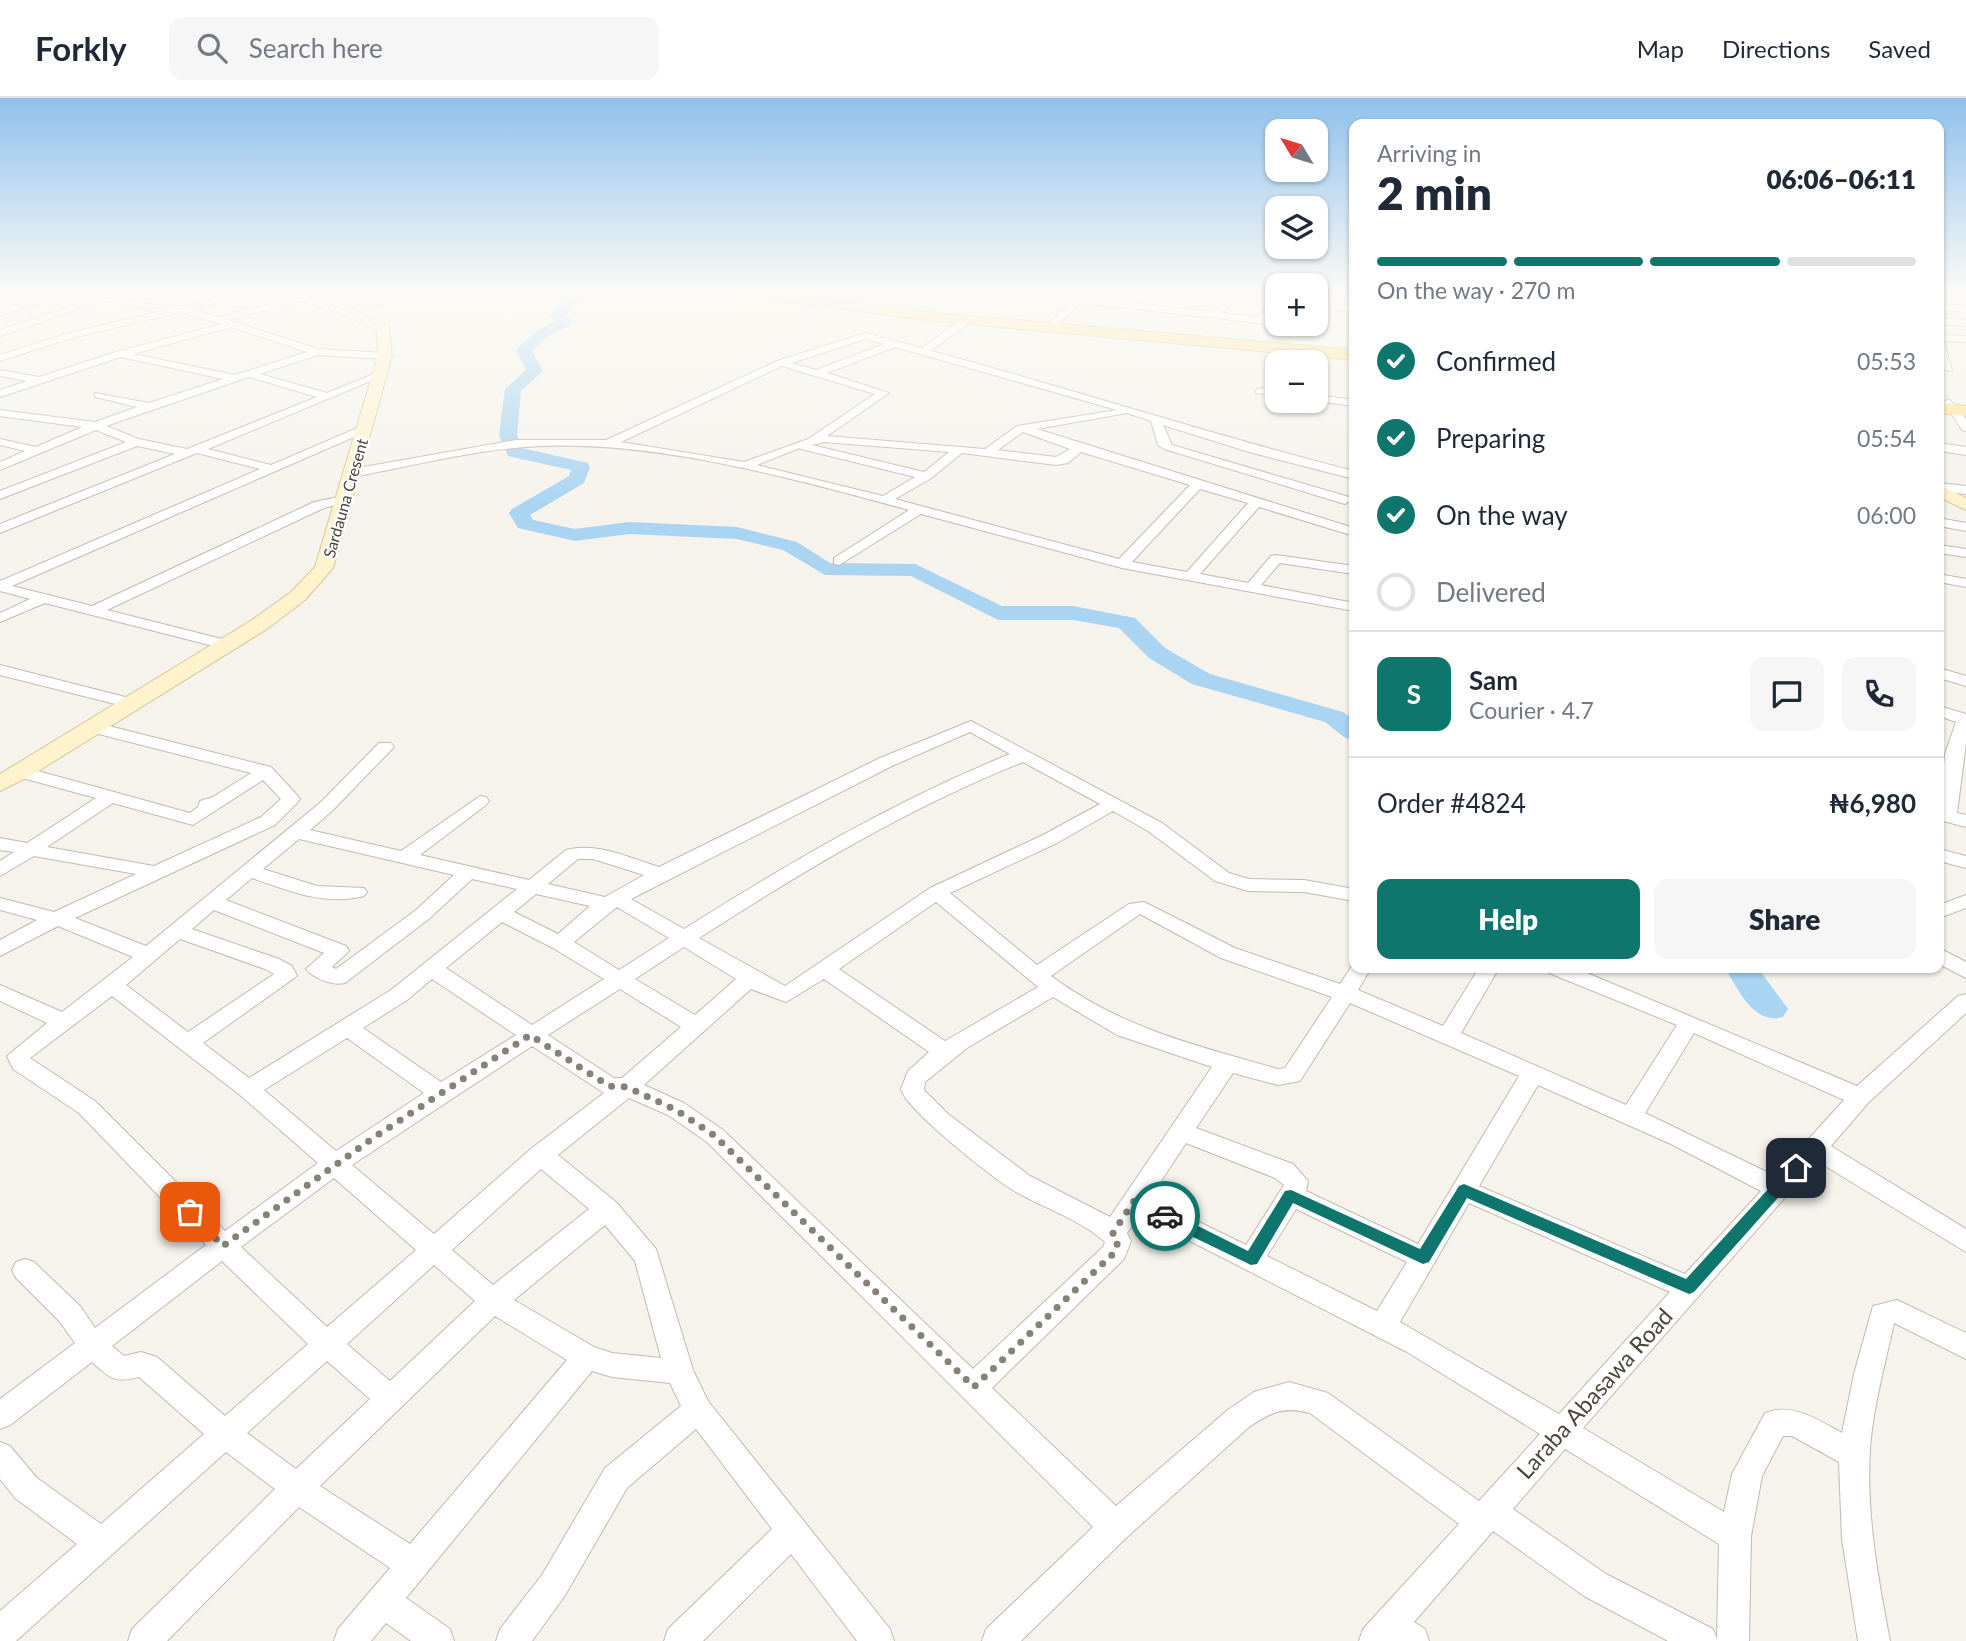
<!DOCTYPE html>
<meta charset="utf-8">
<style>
:root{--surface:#fff;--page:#f6f6f7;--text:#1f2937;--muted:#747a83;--line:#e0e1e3;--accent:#0f766e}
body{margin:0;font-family:Lato,sans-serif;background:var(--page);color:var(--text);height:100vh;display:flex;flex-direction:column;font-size:26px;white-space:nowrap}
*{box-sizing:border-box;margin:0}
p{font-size:23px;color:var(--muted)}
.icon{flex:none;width:38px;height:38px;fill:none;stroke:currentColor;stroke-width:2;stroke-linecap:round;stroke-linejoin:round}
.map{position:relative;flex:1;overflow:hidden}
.side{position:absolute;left:1349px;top:21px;width:595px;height:854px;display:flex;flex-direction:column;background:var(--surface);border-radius:14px;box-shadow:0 2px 5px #0004}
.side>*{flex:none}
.needle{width:46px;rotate:308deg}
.fabs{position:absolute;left:1265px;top:21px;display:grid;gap:14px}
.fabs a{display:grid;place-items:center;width:63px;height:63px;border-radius:14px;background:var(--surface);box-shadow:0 2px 5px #0004;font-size:35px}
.pin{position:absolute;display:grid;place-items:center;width:60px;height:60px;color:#fff;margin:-30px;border-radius:14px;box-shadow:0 4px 10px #0006}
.courier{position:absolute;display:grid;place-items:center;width:70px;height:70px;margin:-35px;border:5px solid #0f766e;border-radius:50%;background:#fff;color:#222;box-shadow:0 2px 9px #0007}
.summary em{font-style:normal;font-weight:800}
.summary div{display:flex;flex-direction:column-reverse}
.summary{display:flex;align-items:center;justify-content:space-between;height:119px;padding:0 28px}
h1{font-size:46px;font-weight:800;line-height:52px}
.bar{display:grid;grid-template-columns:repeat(4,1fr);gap:10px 7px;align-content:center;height:84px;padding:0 28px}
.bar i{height:9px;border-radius:5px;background:var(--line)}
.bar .current{background:var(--accent)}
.bar p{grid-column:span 4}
.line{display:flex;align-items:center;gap:18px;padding:0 28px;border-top:2px solid var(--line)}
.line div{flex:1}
.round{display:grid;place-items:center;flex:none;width:74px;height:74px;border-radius:14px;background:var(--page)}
ol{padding:0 28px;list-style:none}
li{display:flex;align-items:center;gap:21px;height:77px}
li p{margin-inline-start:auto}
li .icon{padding:7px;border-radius:50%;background:var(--accent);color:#fff;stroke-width:4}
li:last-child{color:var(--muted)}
li i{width:38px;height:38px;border:4px solid var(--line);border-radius:50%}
.button{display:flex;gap:14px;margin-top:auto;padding:14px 28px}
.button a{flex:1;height:80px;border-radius:14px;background:var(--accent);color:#fff;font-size:28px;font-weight:800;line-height:80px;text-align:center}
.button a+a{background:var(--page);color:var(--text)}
header{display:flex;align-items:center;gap:42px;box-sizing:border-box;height:98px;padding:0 35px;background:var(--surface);border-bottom:2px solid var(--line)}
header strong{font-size:33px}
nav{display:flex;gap:38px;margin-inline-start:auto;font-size:24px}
.search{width:490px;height:63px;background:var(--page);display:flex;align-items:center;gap:18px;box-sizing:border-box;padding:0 24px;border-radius:14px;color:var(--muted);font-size:26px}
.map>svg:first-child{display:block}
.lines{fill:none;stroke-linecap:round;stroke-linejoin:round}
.river{fill:#a9d4f2;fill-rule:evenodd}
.street-casing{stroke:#c2bbae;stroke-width:2}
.secondary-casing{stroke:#d6c79b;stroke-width:2}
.primary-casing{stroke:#e6c16a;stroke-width:2}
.street{fill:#fff;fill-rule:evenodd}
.secondary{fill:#fff3cd;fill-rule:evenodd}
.primary{fill:#ffe39c;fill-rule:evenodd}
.route{fill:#0f766e}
.done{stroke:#878178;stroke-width:7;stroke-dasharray:0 12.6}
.labels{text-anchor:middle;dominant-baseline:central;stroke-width:5;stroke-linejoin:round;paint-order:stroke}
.far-street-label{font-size:16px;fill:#4b4439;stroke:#fff}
.near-street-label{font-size:23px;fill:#4b4439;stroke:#fff}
</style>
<header>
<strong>Forkly</strong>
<div class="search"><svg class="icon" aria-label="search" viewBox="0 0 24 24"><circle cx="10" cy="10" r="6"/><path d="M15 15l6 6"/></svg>Search here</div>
<nav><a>Map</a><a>Directions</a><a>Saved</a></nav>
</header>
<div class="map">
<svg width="1966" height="1543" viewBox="0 0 1966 1543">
<rect width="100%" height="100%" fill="#f6f3ec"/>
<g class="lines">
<!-- river -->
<path class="river" d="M574 193H589L565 217 573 224 571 227 547 239 532 253 543 273 521 293 517 337 522 350 588 365 590 369 584 385 530 417 533 422 575 431 629 424 737 429 797 444 830 465 915 466 1002 508H1073L1135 520 1165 550 1210 576 1343 614 1354 622V642L1345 640 1325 624 1192 586 1149 560 1119 530 1073 522H998L911 478 825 477 783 452 737 441 629 436 575 443 518 430 509 415 512 411 569 378 571 372 508 358 499 337 505 291 526 272 516 252 519 249 537 233 556 223 549 217Z
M1725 870H1758L1788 911 1783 919C1754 927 1739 893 1725 870Z"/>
<!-- street casing -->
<g class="street-casing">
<path id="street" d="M0 193H12L0 198Z
M40 193C87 193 133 208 180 208 207 208 232 192 259 193L192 211 218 219 291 200 273 193 306 198 350 214 345 217 301 203 228 222 318 251 385 255 390 258 385 261 318 257 260 276 327 295 376 275 385 277 208 351 271 367 362 328H370V332L12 488 92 508 314 404 349 397V403L324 410 107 512 230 543V549L225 551 45 505 0 524V515L30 501 0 493V483L260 371 197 355 0 435V426L175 356 137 348 0 401V393L126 344 96 332 0 372V364L25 353 0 347V341L36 349 82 329 0 318V312L95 324 137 309 95 299V295L149 305 223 281 121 259 0 299V292L27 283 0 278V272L39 279 116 254 221 226 181 214 72 240 0 263V257L66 236 166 212 103 203 0 238V232L91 202 63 198 0 218V212L51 197ZM231 229 307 254 235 277 133 256ZM249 279 317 299 187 351 139 341 106 328Z
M1086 193 1095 194 1088 200 1213 214 1236 193H1245L1222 215 1258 219 1278 197V207L1265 224 1258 225 1082 205 1056 227H1050V223Z
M1350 193H1354V197H1350Z
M1939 193 1966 194V200L1939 198Z
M1316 205 1354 208V214L1316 211Z
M1939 206 1966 208V214L1939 212Z
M964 220 972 222 931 253C1073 291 1212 337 1354 373V381L1249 354 1163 327 1172 347 1349 399 1351 402 1345 406 1164 351 1158 347 1151 323 1127 315 1037 331 1354 430V438L1259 409 1200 476 1248 485 1271 458 1276 457 1354 468V476L1280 465 1261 487 1354 505V513L1122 470 921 416 839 467 834 466V460L909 412C790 380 639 337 515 350 461 355 406 369 352 379L346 375 352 371 516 342H606L777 263 865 235 922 250ZM865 241 884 246 816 272 792 265ZM895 249 1117 312 1017 328 985 351 827 338 889 295 827 275ZM782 268 875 296 808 341 744 364 621 344ZM1023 334 1070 351 1056 359 998 352ZM824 344 949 354 924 374 812 347ZM800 350 801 351 915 379 883 398 757 367ZM1081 354 1190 387 1119 461 895 401 930 381 962 355 1056 367 1068 365ZM1200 391 1248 405 1187 474 1132 464Z
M1939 220 1966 222V228L1939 226Z
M1939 237 1966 238V244L1944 243 1952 273 1943 271 1939 259Z
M1260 290 1278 292V298L1256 295 1255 293Z
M1316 297 1354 302V308L1314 303Z
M1949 301 1966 321V333L1962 332 1944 304Z
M1939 345 1966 349V357L1939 353Z
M1939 385 1966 388V396L1939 393Z
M1939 420 1966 425V433L1939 428Z
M1939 447 1966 451V459L1939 455Z
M1939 476 1966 481V489L1939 484Z
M0 567 137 602 139 605 131 610 0 577Z
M1939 570 1966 578V588L1939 580Z
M1939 608 1966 616V645L1957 715 1966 717V729L1939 722 1945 656 1956 624 1939 618Z
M971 623 1162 725 1229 775 1249 781 1304 782 1354 791V803L1304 794 1248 793 1215 783 1148 733 1113 713 1057 745 950 795 1037 867 1129 806 1144 804 1235 850 1340 886 1354 865V870H1371L1358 892 1443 928 1479 870H1499L1461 935 1626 1007 1677 927 1549 875 1546 870H1575L1857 988 1958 898 1966 896V915L1868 1005 1831 1048 1966 1131V1154L1817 1063 1583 1330 1724 1414 1732 1376 1765 1315C1793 1304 1818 1322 1842 1335L1854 1276 1873 1208 1897 1202 1966 1235V1261L1894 1225C1885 1267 1873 1309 1870 1351 1866 1416 1878 1480 1890 1543H1858L1842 1441 1839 1364 1792 1338H1783L1762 1378 1751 1438 1749 1543H1668L1584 1498 1493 1433 1414 1524 1425 1531 1429 1543H1359L1363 1531 1459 1426 1310 1315C1284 1308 1271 1314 1249 1329L1126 1440 1021 1543H982L986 1531 1093 1429 707 1044 668 1017 629 1000 558 1057 616 1104 656 1151 693 1272 708 1303 890 1531 894 1543H857L791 1456 703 1543H664L668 1531 772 1431 696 1331 627 1390 564 1499 532 1543H496L500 1531 542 1477 605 1370 681 1308 670 1285 612 1279 592 1273 406 1500 450 1531 454 1543H411L386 1525 371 1543H334L338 1531 390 1470 299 1409 167 1543H128L132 1531 275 1391 226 1354 16 1543H0V1513L77 1446 15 1400 0 1381V1344L10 1348 37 1380 101 1426 204 1336 139 1279C114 1285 111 1281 92 1264L10 1327 0 1331V1301L75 1245 60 1224 16 1180 12 1172 16 1164 25 1161 34 1164 80 1208 95 1230 206 1147 79 1015 13 971 7 958 47 925 0 903V887L62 914 133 859 58 828 0 858V842L37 822 0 812V800L54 814 136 776 34 758 0 778V763L14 754 0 752V740L27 745 96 700 15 678 12 674 15 670H27L190 715 198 709 200 703 213 699 251 675 87 633 85 629 93 624 271 669 297 697 300 701 297 705 275 727 75 820 146 848 321 704 379 645H391L394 649 333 712 310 732 401 753 480 698 486 699 489 703 486 707 420 757 529 782 566 752C598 744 629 760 659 769L880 660ZM970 634 1010 656C894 703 789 765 684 831L631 801 892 668ZM1023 664 1100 706 1043 737 930 790 785 888 699 840C803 773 908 710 1023 664ZM263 682 281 701 261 719 154 768 47 749 113 705 193 727ZM299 741 454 777 416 812 336 871 332 869 349 853 346 848 226 802 252 780C289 793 325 808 364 798L367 794 364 790 317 788 263 771ZM578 761H593L644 777 605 799 548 786ZM472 781 517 791 391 892 249 980 203 945 297 878 292 868 279 861 192 831 214 812 324 855 306 871C314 881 333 888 345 885L430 820ZM536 796 590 808 558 836 514 814ZM936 804 1038 889 945 943 839 871ZM617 809 669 840 619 872 574 844ZM1140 816 1221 860 1332 899 1285 970 1278 971C1195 947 1123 931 1051 878ZM502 824 553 850 604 881 532 927 446 870ZM180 841 265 871 274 876 188 934 126 887ZM684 849 736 881 695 917 635 881ZM432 881 516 937 441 984 363 930 407 902ZM824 881 929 954 908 973 901 991C905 1011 995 1082 1016 1094 1044 1110 1081 1122 1105 1144L1103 1149 973 1271 723 1032 684 1005 644 987 751 891 786 904ZM620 891 681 929 622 980H614L548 937ZM112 898 240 997 318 1065 225 1133 95 1003 30 960ZM1053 899 1117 937 1212 969 1110 1119 1030 1078 948 1016 924 992 925 984 967 950ZM1350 905 1519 978 1418 1146 1306 1093 1308 1083 1293 1066 1196 1030 1233 975 1278 987 1300 983ZM1694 935 1844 1002 1775 1078 1645 1015ZM347 940 424 995 336 1053 264 992ZM532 948 604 995 532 1050 434 1136 352 1067ZM1538 987 1671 1046 1761 1093 1685 1176 1479 1088ZM1186 1045 1275 1080 1284 1087 1246 1147 1150 1100ZM541 1071 589 1111 493 1187 452 1152ZM334 1080 416 1152 327 1229 241 1149ZM1469 1105 1670 1194 1559 1316 1400 1224ZM1296 1111 1407 1164 1377 1213 1267 1158ZM1139 1117 1407 1254 1540 1336 1479 1403 1328 1295 1289 1284 1254 1294 1229 1311 1116 1408 992 1290 1124 1161 1131 1143 1127 1135ZM605 1127 635 1163 661 1260 612 1255 594 1249 514 1202ZM222 1163 308 1246 225 1318 157 1259 141 1254 124 1258 112 1248ZM434 1167 475 1203 390 1283 347 1246ZM495 1218 567 1262 410 1446 320 1388ZM327 1263 370 1301 296 1371 247 1335ZM1565 1351 1719 1446 1717 1541 1713 1531 1606 1476 1513 1411Z
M1939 751 1966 758V770L1939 763Z
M1966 797V810L1939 820V807Z
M1939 850 1966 864V880L1939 866Z"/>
</g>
<!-- secondary casing -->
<g class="secondary-casing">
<path id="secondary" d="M406 193H425L357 214 389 227 392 258 333 470 305 502 267 531 32 677 0 693V676L252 522 291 494 315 469 378 258 377 232 339 214Z
M1939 387 1966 400V412L1939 399Z"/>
</g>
<!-- primary casing -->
<g class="primary-casing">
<path id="primary" d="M729 193H767L925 214 1354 252V262L925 222 736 197Z
M1939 305 1966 308V318L1939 315Z"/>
</g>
<!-- street -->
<use href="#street" class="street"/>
<!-- secondary -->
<use href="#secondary" class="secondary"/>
<!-- primary -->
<use href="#primary" class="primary"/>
</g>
<!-- sky -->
<linearGradient id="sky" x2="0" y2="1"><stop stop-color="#8fc1ec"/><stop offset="0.47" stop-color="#fbfaf6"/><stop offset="1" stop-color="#fbfaf6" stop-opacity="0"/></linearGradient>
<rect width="1966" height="409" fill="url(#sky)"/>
<!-- route -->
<path class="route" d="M1796 1064 1803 1070 1801 1074 1694 1194 1689 1196 1467 1100 1429 1164 1423 1166 1293 1105 1257 1166 1251 1167 1160 1123 1157 1118 1160 1114H1170L1248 1153 1285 1093 1291 1092 1420 1151 1459 1088 1464 1086 1686 1181 1791 1066Z"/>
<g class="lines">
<!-- done -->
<path class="done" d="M190 1114 223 1148 373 1040 530 937 609 988 627 989 676 1012 715 1038 974 1289 1115 1154 1118 1143 1113 1135 1134 1103 1165 1118"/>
</g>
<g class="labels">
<!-- far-street labels -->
<g class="far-street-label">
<text transform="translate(345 400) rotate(-74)">Sardauna Cresent</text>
</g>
<!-- near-street labels -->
<g class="near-street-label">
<text transform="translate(1594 1295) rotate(-48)">Laraba Abasawa Road</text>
</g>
</g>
</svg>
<div class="fabs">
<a><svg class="needle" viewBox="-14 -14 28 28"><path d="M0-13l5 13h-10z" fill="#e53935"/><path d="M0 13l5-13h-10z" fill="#747a83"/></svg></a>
<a><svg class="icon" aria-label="layers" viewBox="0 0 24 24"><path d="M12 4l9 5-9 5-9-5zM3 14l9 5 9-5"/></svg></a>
<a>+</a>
<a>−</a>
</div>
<div class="pin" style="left:190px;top:1114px;background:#ea580c"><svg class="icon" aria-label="bag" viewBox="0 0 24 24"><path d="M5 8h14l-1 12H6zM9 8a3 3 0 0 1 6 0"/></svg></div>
<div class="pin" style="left:1796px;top:1070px;background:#1f2937"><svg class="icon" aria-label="home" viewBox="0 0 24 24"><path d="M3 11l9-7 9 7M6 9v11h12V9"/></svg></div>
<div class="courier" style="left:1165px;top:1118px"><svg class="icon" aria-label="car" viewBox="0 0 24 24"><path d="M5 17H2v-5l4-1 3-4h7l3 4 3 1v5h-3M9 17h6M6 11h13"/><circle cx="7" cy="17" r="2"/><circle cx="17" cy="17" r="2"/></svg></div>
<section class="side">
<div class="summary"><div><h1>2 min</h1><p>Arriving in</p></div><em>06:06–06:11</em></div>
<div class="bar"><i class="current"></i><i class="current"></i><i class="current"></i><i></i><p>On the way · 270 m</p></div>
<ol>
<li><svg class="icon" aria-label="check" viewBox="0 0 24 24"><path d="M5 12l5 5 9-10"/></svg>Confirmed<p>05:53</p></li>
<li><svg class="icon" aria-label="check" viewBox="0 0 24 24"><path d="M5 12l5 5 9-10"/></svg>Preparing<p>05:54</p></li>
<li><svg class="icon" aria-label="check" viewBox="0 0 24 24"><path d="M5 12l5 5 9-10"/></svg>On the way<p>06:00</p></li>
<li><i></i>Delivered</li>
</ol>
<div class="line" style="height:126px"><b class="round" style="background:var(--accent);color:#fff">S</b><div><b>Sam</b><p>Courier · 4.7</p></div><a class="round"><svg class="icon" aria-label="chat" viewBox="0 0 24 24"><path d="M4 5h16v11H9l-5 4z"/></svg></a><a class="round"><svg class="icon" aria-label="phone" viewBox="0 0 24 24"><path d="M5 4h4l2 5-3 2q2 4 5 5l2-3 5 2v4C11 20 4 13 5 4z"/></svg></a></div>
<div class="line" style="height:91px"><div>Order #4824</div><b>₦6,980</b></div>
<div class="button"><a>Help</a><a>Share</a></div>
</section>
</div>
